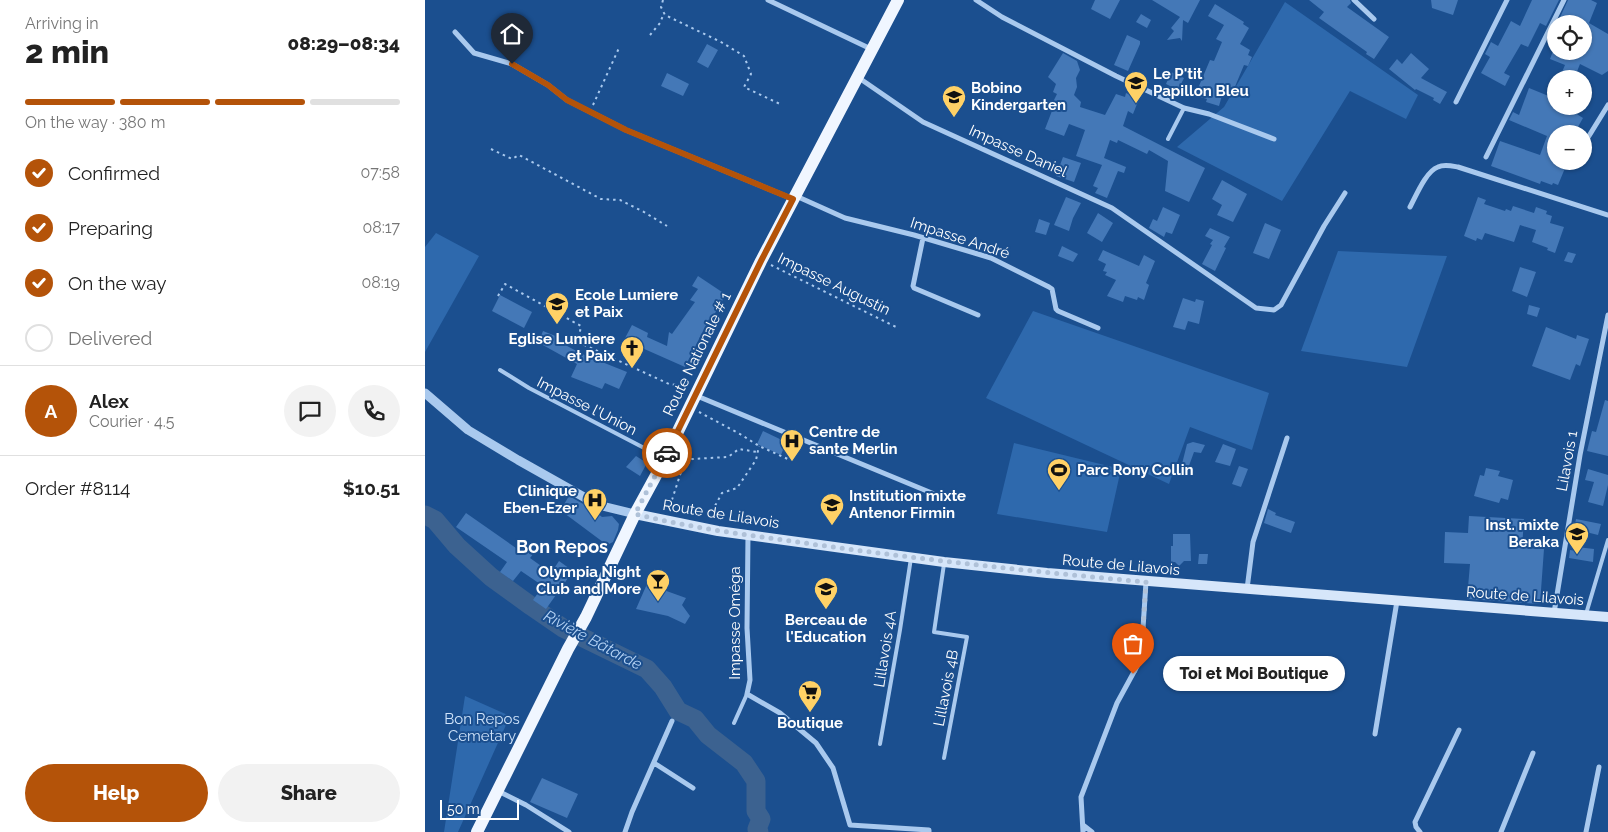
<!DOCTYPE html>
<meta charset="utf-8">
<style>
:root{--surface:#fff;--page:#f2f2f2;--text:#222;--muted:#767676;--line:#e0e0e0;--accent:#b45309}
body{margin:0;font-family:Raleway,sans-serif;background:var(--page);color:var(--text);height:100vh;display:flex;flex-direction:column;font-size:19px;white-space:nowrap}
*{box-sizing:border-box;margin:0}
p{font-size:16px;color:var(--muted)}
.icon{flex:none;width:28px;height:28px;fill:none;stroke:currentColor;stroke-width:2;stroke-linecap:round;stroke-linejoin:round}
.map{position:relative;flex:1;overflow:hidden}
.side{display:flex;flex-direction:column;background:var(--surface);width:425px}
.side>*{flex:none}
.tools{position:absolute;left:1122px;top:15px;display:grid;gap:10px}
.tools a{display:grid;place-items:center;width:45px;height:45px;border-radius:50%;background:var(--surface);box-shadow:0 1px 4px #0004;font-size:25px}
.scale{position:absolute;left:15px;bottom:12px;width:79px;box-sizing:border-box;padding-left:5px;border:2px solid #fff;border-top:0;font-size:14px;line-height:18px;white-space:nowrap;color:#fff;-webkit-text-stroke:4px #1b4f8f;paint-order:stroke}
.pin{position:absolute;display:grid;place-items:center;width:42px;height:42px;color:#fff;margin:-51px -21px;border-radius:50% 50% 50% 0;rotate:-45deg;box-shadow:0 0 5px #0007}
.pin .icon{rotate:45deg}
.courier{position:absolute;display:grid;place-items:center;width:50px;height:50px;margin:-25px;border:4px solid #b45309;border-radius:50%;background:#fff;color:#222;box-shadow:0 1px 6px #0007}
.bubble{position:absolute;height:35px;border-radius:18px;background:var(--surface);box-shadow:0 1px 4px #0004;font-size:16px;font-weight:800;line-height:35px;text-align:center}
.head em{font-style:normal;font-weight:800}
.head div{display:flex;flex-direction:column-reverse}
.head{display:flex;align-items:center;justify-content:space-between;height:85px;padding:0 25px}
h1{font-size:32px;font-weight:800;line-height:38px}
.bar{display:grid;grid-template-columns:repeat(4,1fr);gap:8px 5px;align-content:center;height:60px;padding:0 25px}
.bar i{height:6px;border-radius:4px;background:var(--line)}
.bar .active{background:var(--accent)}
.bar p{grid-column:span 4}
.line{display:flex;align-items:center;gap:12px;padding:0 25px;border-top:1px solid var(--line)}
.line div{flex:1}
.round{display:grid;place-items:center;flex:none;width:52px;height:52px;border-radius:26px;background:var(--page)}
ol{padding:0 25px;list-style:none}
li{display:flex;align-items:center;gap:15px;height:55px}
li p{margin-inline-start:auto}
li .icon{padding:5px;border-radius:50%;background:var(--accent);color:#fff;stroke-width:4}
li:last-child{color:var(--muted)}
li i{width:28px;height:28px;border:2px solid var(--line);border-radius:50%}
.primary-button{display:flex;gap:10px;margin-top:auto;padding:10px 25px}
.primary-button a{flex:1;height:58px;border-radius:30px;background:var(--accent);color:#fff;font-size:20px;font-weight:800;line-height:58px;text-align:center}
.primary-button a+a{background:var(--page);color:var(--text)}
main{display:flex;flex:1;min-height:0}
.map>svg:first-child{display:block}
.green{fill:#2e69ad}
.lines{fill:none;stroke-linecap:round;stroke-linejoin:round}
.river{stroke:#3c6290;stroke-width:19}
.building{fill:#4478b7}
.path{stroke:#a9c9ee;stroke-width:2;stroke-dasharray:2.5 4;stroke-linecap:butt}
.service{stroke:#a9c9ee;stroke-width:4}
.minor{stroke:#a9c9ee;stroke-width:5}
.tertiary{stroke:#a9c9ee;stroke-width:9}
.secondary{stroke:#d6e6fa;stroke-width:10}
.primary{stroke:#f0f6ff;stroke-width:12}
.done{stroke:#afc1d8;stroke-width:5;stroke-dasharray:0 9}
.route{stroke:#b45309;stroke-width:6}
.labels{text-anchor:middle;dominant-baseline:central;stroke-width:4;stroke-linejoin:round;paint-order:stroke}
.poi-label{font-size:15px;font-weight:bold;fill:#fff;stroke:#1b4f8f;text-anchor:start}
.street-label{font-size:15px;fill:#fff;stroke:#1b4f8f}
.park-label{font-size:15px;fill:#cfe3fa;stroke:#1b4f8f}
.water-label{font-size:16px;font-style:italic;fill:#b5d3f5;stroke:#1b4f8f}
.quarter-label{font-size:18px;font-weight:bold;fill:#fff;stroke:#1b4f8f}
</style>
<main>
<section class="side">
<div class="head"><div><h1>2 min</h1><p>Arriving in</p></div><em>08:29–08:34</em></div>
<div class="bar"><i class="active"></i><i class="active"></i><i class="active"></i><i></i><p>On the way · 380 m</p></div>
<ol>
<li><svg class="icon" aria-label="check" viewBox="0 0 24 24"><path d="M5 12l5 5 9-10"/></svg>Confirmed<p>07:58</p></li>
<li><svg class="icon" aria-label="check" viewBox="0 0 24 24"><path d="M5 12l5 5 9-10"/></svg>Preparing<p>08:17</p></li>
<li><svg class="icon" aria-label="check" viewBox="0 0 24 24"><path d="M5 12l5 5 9-10"/></svg>On the way<p>08:19</p></li>
<li><i></i>Delivered</li>
</ol>
<div class="line" style="height:90px"><b class="round" style="background:var(--accent);color:#fff">A</b><div><b>Alex</b><p>Courier · 4.5</p></div><a class="round"><svg class="icon" aria-label="chat" viewBox="0 0 24 24"><path d="M4 5h16v11H9l-5 4z"/></svg></a><a class="round"><svg class="icon" aria-label="phone" viewBox="0 0 24 24"><path d="M5 4h4l2 5-3 2q2 4 5 5l2-3 5 2v4C11 20 4 13 5 4z"/></svg></a></div>
<div class="line" style="height:65px"><div>Order #8114</div><b>$10.51</b></div>
<div class="primary-button"><a>Help</a><a>Share</a></div>
</section>
<div class="map">
<svg width="1183" height="832" viewBox="0 0 1183 832">
<rect width="100%" height="100%" fill="#1b4f8f"/>
<!-- green -->
<path class="green" d="M860 2 993 95 981 119 925 91 857 201 752 147 799 107Z
M11 233 54 256 0 352V247Z
M913 251 1022 256 982 367 876 351Z
M608 311 844 393 827 450 765 427 744 484 561 398Z
M589 443 696 469 682 532 572 514Z
M40 696 85 716 33 832H19Z"/>
<g class="lines">
<!-- river -->
<path class="river" d="M0 515 10 520 32 546 66 577 106 606 138 628 222 669 238 687 253 711 270 719 283 735 319 763 331 781V811L336 819 332 829 334 832"/>
</g>
<!-- building -->
<path class="building" d="M670 0H695L685 19 666 9Z
M727 0H775L763 23 758 20 757 41 755 38 742 40 749 31 746 28 755 17Z
M884 0H925L926 3 922 7 964 37 949 59 941 54 942 52 894 18 899 12Z
M1006 0H1033L1028 15 1007 8Z
M1107 0H1134L1121 26 1115 23 1103 47 1096 44 1079 73 1085 76 1080 86 1056 73 1065 57 1060 54 1066 42 1073 46 1086 21 1095 26Z
M1143 0H1166L1172 3 1164 23 1183 34V71L1177 75 1155 64 1149 79H1134L1140 65 1125 59 1128 51H1159V24H1132Z
M790 4 819 22 818 24 824 28 815 44 825 50 823 55 827 57 823 66 819 65 809 89 800 85 794 106 781 102 782 99 772 96 774 86 785 60 789 61 797 42 791 39 799 25 783 16Z
M716 14 726 20 722 28 711 22Z
M702 35 715 41V44L703 71 689 65Z
M282 44 293 50 283 68 272 62Z
M638 53 652 61 655 70 651 78 652 87 649 95 656 102 655 107 680 115 691 94 700 97 701 93 714 99 708 114 703 111 698 126 780 168 764 202 740 191 743 161 724 150 722 154 693 140 692 143 685 140 679 158 701 167 699 173 693 171 682 198 670 193 673 188 668 186 677 165 651 156 660 130 644 124 639 136 620 129 630 103 628 102 632 94 628 92 631 84 623 77Z
M986 53 1004 69 996 78 1022 92 1015 104 1008 100 1009 98 991 89 990 90 964 69 972 59 977 64Z
M746 72 759 78 753 90 741 84Z
M242 73 264 84 258 96 236 86Z
M1104 88 1131 99V106H1139L1158 118 1149 134H1131V161H1143L1133 185 1128 183 1127 185 1116 181 1115 184 1066 166 1075 141 1115 155 1122 136 1084 120 1088 112 1094 115Z
M638 157 656 163 649 182 631 176Z
M797 180 822 194 808 222 792 215 797 205 787 199Z
M641 197 656 203 648 218 644 231 629 225Z
M1053 197 1061 200 1059 204 1080 211 1081 209 1086 211 1088 206 1109 213 1111 207 1122 211 1121 214 1127 216 1125 223 1139 227 1130 253 1122 250 1123 248 1107 242 1111 230 1095 225 1089 242 1060 233 1057 240 1052 238 1051 241 1039 236Z
M738 207 755 215 747 234 741 232 739 237 724 228 728 219 732 221Z
M673 213 688 223 677 242 662 233Z
M614 219 625 223 621 235 610 232Z
M840 223 856 230 844 259 828 253Z
M785 228 805 237 799 247 801 248 790 271 777 264 787 245 785 244 788 240 780 236Z
M637 246 653 254 648 262 633 256Z
M678 250 714 266 719 255 730 261 721 283 724 285 719 300 713 297 712 300 700 296 698 302 682 296 691 280 680 275 682 272 678 271 681 264 673 260Z
M1143 252 1151 254 1147 263 1139 261Z
M1095 267 1111 272 1102 297 1087 291Z
M273 276 297 292 296 294 300 296 286 320 284 319 260 367 199 340 207 325 223 333 222 337 242 346 244 332 247 334 270 302 265 300 273 289 267 286Z
M75 295 107 312 99 328 67 311Z
M758 298 770 302 771 299 779 301 774 324 763 321 760 330 748 327Z
M1104 305 1115 308 1112 317 1102 314Z
M1121 327 1151 339 1152 335 1164 339 1155 366 1151 364 1145 380 1107 366Z
M118 331 133 337 131 340 157 354 202 372 194 389 180 383 177 389 146 377 152 364 116 344V336Z
M1180 400 1183 401V456L1162 451 1167 431 1171 432Z
M338 431 361 442 356 455 332 444Z
M768 442 780 445 776 453 769 452 761 474 755 472 762 444Z
M798 444 811 449 805 466 790 462Z
M211 456 222 463 215 476 201 467Z
M814 466 823 469 816 487 807 484Z
M1061 468 1075 471 1073 476 1088 480 1083 500 1076 498 1074 503 1049 496 1055 475 1059 476Z
M1163 469 1183 475V485L1178 506 1163 502 1169 482 1160 480Z
M144 496 167 509 177 517 187 516 194 524 193 530 188 542 182 545 139 513 138 506Z
M843 509 851 513 850 515 870 522 866 533 839 523Z
M41 513 91 548 95 542 109 553 105 558 126 573 134 561 148 571 121 609 108 600 118 586 96 571 88 581 75 572 82 562 31 527Z
M1044 516 1099 519 1097 548 1119 549 1115 604 1042 599 1045 564 1019 563 1020 532 1043 533Z
M1151 519 1176 524 1173 535 1149 529Z
M748 534H765L766 561H759L754 566 750 562H746V546H748Z
M1152 547 1169 549 1168 562 1144 558 1145 550 1151 551Z
M774 554H783L782 564H773Z
M222 584 261 598 257 605 265 616 260 624 243 616 211 609Z
M117 778 153 794 142 818 105 802Z"/>
<g class="lines">
<!-- path -->
<path class="path" d="M238 0 236 7 240 15 296 42 319 56 326 74 319 87 357 105
M225 35 235 23 239 13
M168 105 194 48
M66 149 87 159 94 155 176 199 195 200 219 212 242 226
M346 265 471 327
M73 296 80 284 156 326 153 342 244 384 262 386
M274 412 315 434 334 446 365 460
M245 506 256 472 267 459 303 457 314 449 332 452
M284 517 297 493 312 488 331 460 334 446"/>
<!-- service -->
<path class="service" d="M743 139 759 108
M75 370 104 388 223 450 239 453
M519 564 509 632 542 637 519 758
M1161 614 1183 540
M309 723 322 694
M455 744 475 630 486 558"/>
<!-- minor -->
<path class="minor" d="M343 0 446 49
M551 0 577 17 691 76 759 108 784 114 849 139
M929 0 949 19
M30 32 49 53 87 64 123 85 142 100 201 130 368 199
M434 78 498 122 687 208 831 308 849 310 856 305 899 226 920 193
M1031 102 1082 0
M1159 144 1183 105
M1061 157 1139 0
M1145 167 1148 161
M371 196 420 218 489 235 566 258 624 287 627 289 631 309 633 311 673 328
M985 207C991 196 1001 171 1013 167 1019 164 1027 166 1033 167L1183 215
M498 238 488 286 489 288 553 315
M272 396 514 496
M323 535 322 628 325 680 322 694 355 713 391 743 408 768 425 825 504 830V832
M822 589 828 542 862 438
M1129 613 1155 455 1183 315
M950 734 972 601
M229 763 268 788
M73 791 101 805 144 832
M658 825 667 832
M200 832 207 812 247 721
M658 832 656 797 692 703 716 659 721 582
M995 832 991 827 990 822 1034 730
M1076 832 1108 753
M1161 832 1174 767"/>
<!-- tertiary -->
<path class="tertiary" d="M0 393 43 430 93 460 173 505 210 514"/>
<!-- secondary -->
<path class="secondary" d="M210 514 293 531 519 562 622 573 1183 617"/>
<!-- primary -->
<path class="primary" d="M52 832 143 649 161 617 210 514 235 468 336 261 473 0"/>
</g>
<g class="lines">
<!-- done -->
<path class="done" d="M242 453 210 514C270 529 332 536 393 545 502 560 611 572 721 582L716 659 708 674"/>
<!-- route -->
<path class="route" d="M87 64 123 85 142 100 201 130 368 199 336 261 242 453"/>
</g>
<!-- icons -->
<defs>
<g id="school-pin" transform="scale(1.25)"><path d="M0 17L-7.5 6A9.5 9.5 0 1 1 7.5 6Z" fill="#ffd166" stroke="#1b4f8f"/><path d="M0-5L7-2L0 1L-7-2ZM-4 1L0 2.5L4 1V4Q0 6-4 4Z" fill="#111"/></g>
<g id="church-pin" transform="scale(1.25)"><path d="M0 17L-7.5 6A9.5 9.5 0 1 1 7.5 6Z" fill="#ffd166" stroke="#1b4f8f"/><path d="M-1.2-6h2.4v3.5h3.3v2.4h-3.3V6h-2.4V-.1h-3.3v-2.4h3.3Z" fill="#111"/></g>
<g id="hospital-pin" transform="scale(1.25)"><path d="M0 17L-7.5 6A9.5 9.5 0 1 1 7.5 6Z" fill="#ffd166" stroke="#1b4f8f"/><path d="M-5-5h3v3.5h4V-5h3V5h-3V1.5h-4V5h-3Z" fill="#111"/></g>
<g id="stadium-pin" transform="scale(1.25)"><path d="M0 17L-7.5 6A9.5 9.5 0 1 1 7.5 6Z" fill="#ffd166" stroke="#1b4f8f"/><path d="M0-5a6.5 5 0 1 0 0 10a6.5 5 0 1 0 0-10ZM-3.5-1.8h7v3.6h-7Z" fill="#111"/></g>
<g id="bar-pin" transform="scale(1.25)"><path d="M0 17L-7.5 6A9.5 9.5 0 1 1 7.5 6Z" fill="#ffd166" stroke="#1b4f8f"/><path d="M-6-5H6L.8 .8V4.5H3.5V6h-7V4.5H-.8V.8Z" fill="#111"/></g>
<g id="supermarket-pin" transform="scale(1.25)"><path d="M0 17L-7.5 6A9.5 9.5 0 1 1 7.5 6Z" fill="#ffd166" stroke="#1b4f8f"/><path d="M-6-5.5h2.5l.6 2H6L4.5 2H-2.5L-4.4-4H-6ZM-1.5 3.2a1.3 1.3 0 1 0 .1 0ZM3 3.2a1.3 1.3 0 1 0 .1 0Z" fill="#111"/></g>
</defs>
<g fill-rule="evenodd">
<use href="#school-pin" x="711" y="83"/>
<use href="#school-pin" x="529" y="97"/>
<use href="#school-pin" x="132" y="304"/>
<use href="#church-pin" x="207" y="348"/>
<use href="#hospital-pin" x="367" y="441"/>
<use href="#stadium-pin" x="634" y="470"/>
<use href="#hospital-pin" x="170" y="500"/>
<use href="#school-pin" x="407" y="505"/>
<use href="#school-pin" x="1152" y="534"/>
<use href="#bar-pin" x="233" y="581"/>
<use href="#school-pin" x="401" y="589"/>
<use href="#supermarket-pin" x="385" y="692"/>
</g>
<g class="labels">
<!-- poi labels -->
<g class="poi-label">
<text x="728" y="74">Le P'tit<tspan x="728" dy="17">Papillon Bleu</tspan></text>
<text x="546" y="88">Bobino<tspan x="546" dy="17">Kindergarten</tspan></text>
<text x="150" y="295">Ecole Lumiere<tspan x="150" dy="17">et Paix</tspan></text>
<text x="190" y="339" text-anchor="end">Eglise Lumiere<tspan x="190" dy="17">et Paix</tspan></text>
<text x="384" y="432">Centre de<tspan x="384" dy="17">sante Merlin</tspan></text>
<text x="652" y="470">Parc Rony Collin</text>
<text x="152" y="491" text-anchor="end">Clinique<tspan x="152" dy="17">Eben-Ezer</tspan></text>
<text x="424" y="496">Institution mixte<tspan x="424" dy="17">Antenor Firmin</tspan></text>
<text x="1134" y="525" text-anchor="end">Inst. mixte<tspan x="1134" dy="17">Beraka</tspan></text>
<text x="216" y="572" text-anchor="end">Olympia Night<tspan x="216" dy="17">Club and More</tspan></text>
<text x="401" y="620" text-anchor="middle">Berceau de<tspan x="401" dy="17">l'Education</tspan></text>
<text x="385" y="723" text-anchor="middle">Boutique</text>
</g>
<!-- street labels -->
<g class="street-label">
<text transform="translate(593 151) rotate(24)">Impasse Daniel</text>
<text transform="translate(535 238) rotate(18)">Impasse André</text>
<text transform="translate(409 284) rotate(26)">Impasse Augustin</text>
<text transform="translate(272 354) rotate(-64)">Route Nationale # 1</text>
<text transform="translate(162 406) rotate(27)">Impasse l'Union</text>
<text transform="translate(1142 461) rotate(-80)">Lilavois 1</text>
<text transform="translate(296 514) rotate(9)">Route de Lilavois</text>
<text transform="translate(696 565) rotate(5)">Route de Lilavois</text>
<text transform="translate(1100 596) rotate(4)">Route de Lilavois</text>
<text transform="translate(310 623) rotate(-90)">Impasse Oméga</text>
<text transform="translate(460 649) rotate(-81)">Lillavois 4A</text>
<text transform="translate(521 688) rotate(-79)">Lillavois 4B</text>
</g>
<!-- park labels -->
<g class="park-label">
<text x="57" y="719">Bon Repos<tspan x="57" dy="17">Cemetary</tspan></text>
</g>
<!-- water labels -->
<g class="water-label">
<text transform="translate(168 640) rotate(28)">Rivière Bâtarde</text>
</g>
<!-- quarter labels -->
<g class="quarter-label">
<text x="137" y="546">Bon Repos</text>
</g>
</g>
</svg>
<div class="tools">
<a><svg class="icon" aria-label="locate" viewBox="0 0 24 24"><circle cx="12" cy="12" r="6"/><path d="M12 2v4M12 18v4M2 12h4M18 12h4"/></svg></a>
<a>+</a>
<a>−</a>
</div>
<div class="scale">50 m</div>
<div class="pin" style="left:708px;top:674px;background:#ea580c"><svg class="icon" aria-label="bag" viewBox="0 0 24 24"><path d="M5 8h14l-1 12H6zM9 8a3 3 0 0 1 6 0"/></svg></div>
<div class="pin" style="left:87px;top:64px;background:#1f2937"><svg class="icon" aria-label="home" viewBox="0 0 24 24"><path d="M3 11l9-7 9 7M6 9v11h12V9"/></svg></div>
<div class="courier" style="left:242px;top:453px"><svg class="icon" aria-label="car" viewBox="0 0 24 24"><path d="M5 17H2v-5l4-1 3-4h7l3 4 3 1v5h-3M9 17h6M6 11h13"/><circle cx="7" cy="17" r="2"/><circle cx="17" cy="17" r="2"/></svg></div>
<div class="bubble" style="left:738px;top:656px;width:182px">Toi et Moi Boutique</div>
</div>
</main>
